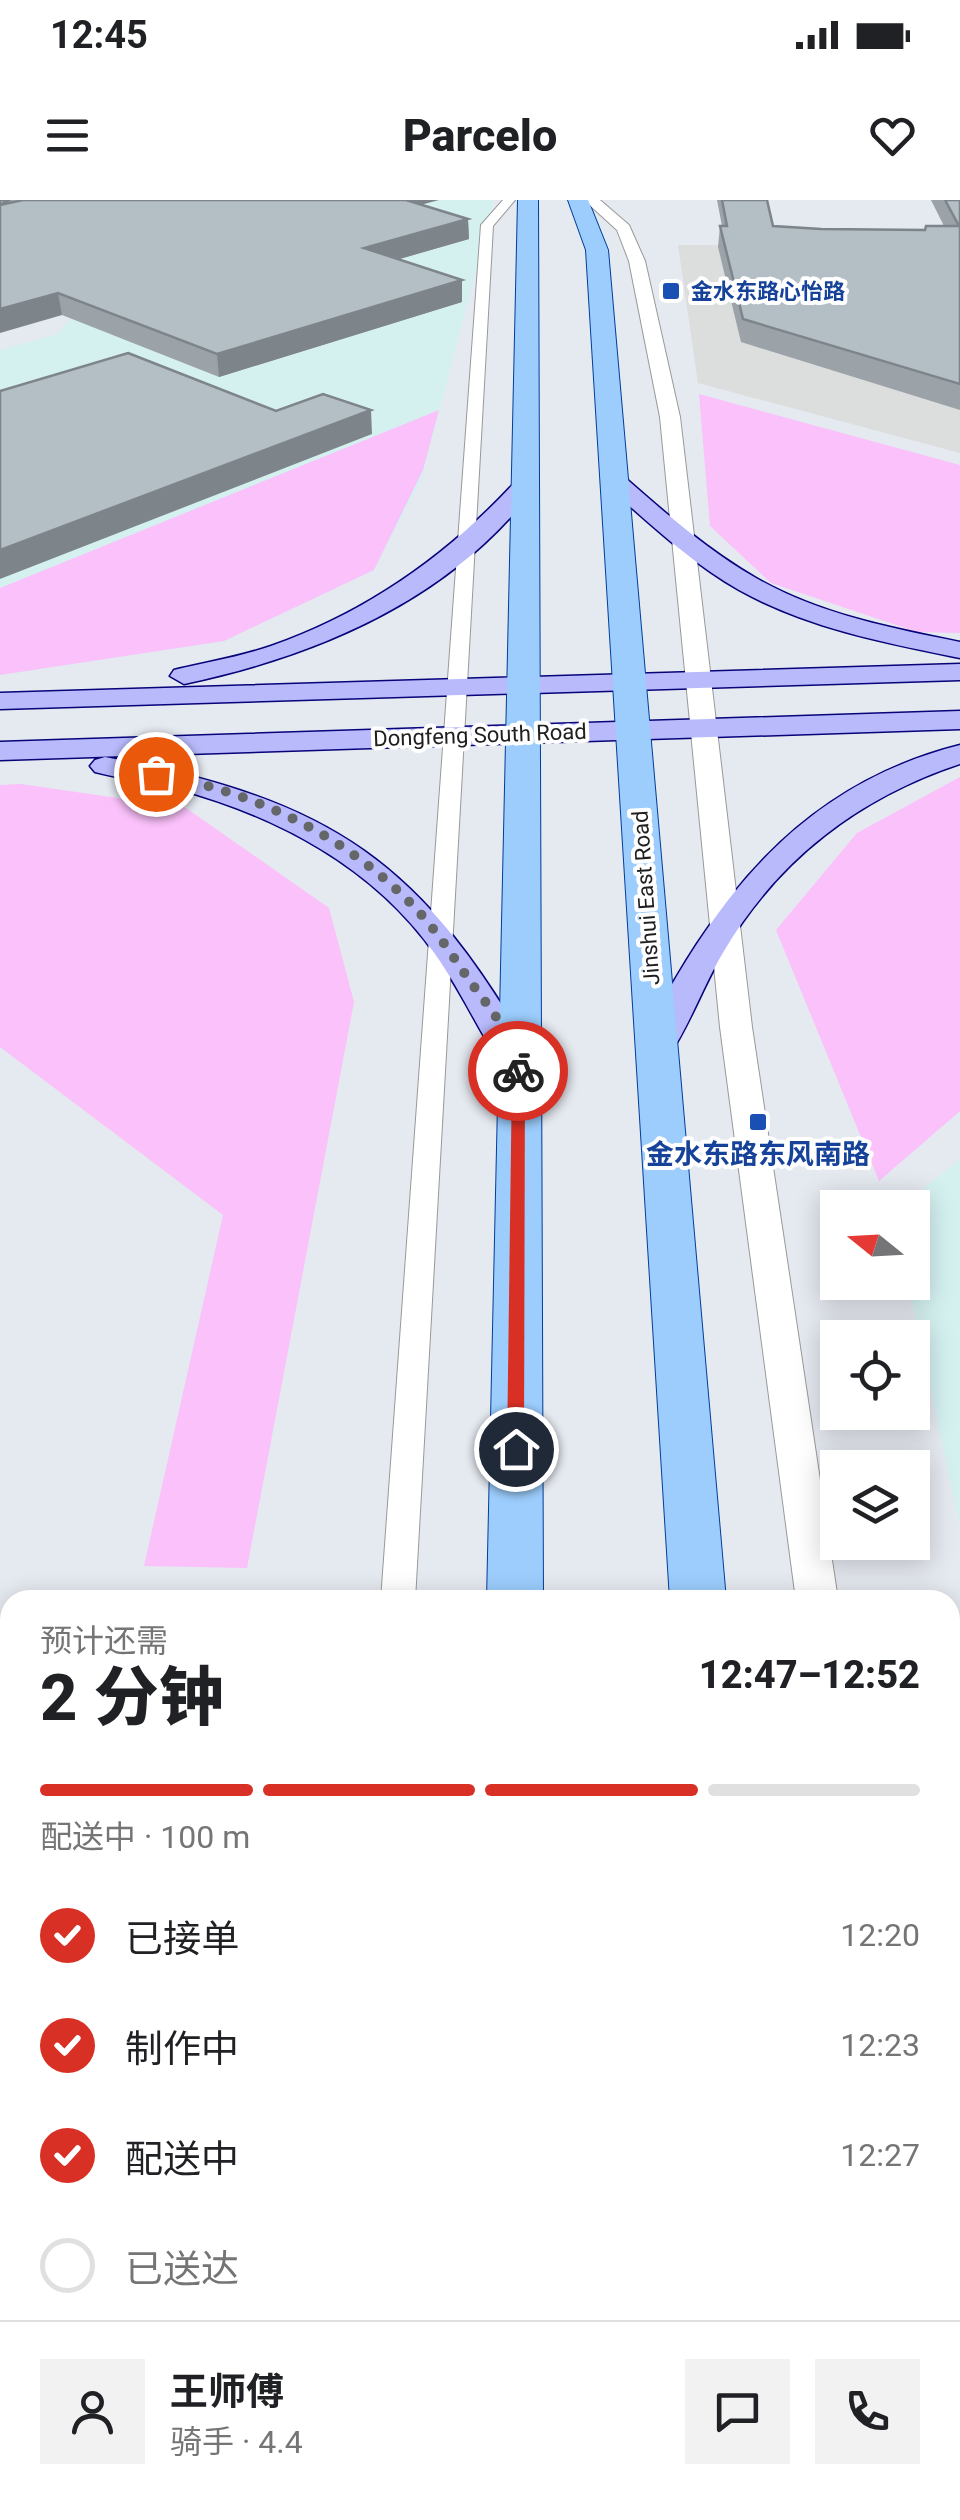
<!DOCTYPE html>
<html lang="zh">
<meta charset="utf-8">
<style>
:root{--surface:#fff;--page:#f2f2f2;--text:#202124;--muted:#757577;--line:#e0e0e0;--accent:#d93025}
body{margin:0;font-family:Roboto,"Noto Sans SC",sans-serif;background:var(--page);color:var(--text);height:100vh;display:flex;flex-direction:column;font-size:38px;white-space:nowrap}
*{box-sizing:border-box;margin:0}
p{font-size:32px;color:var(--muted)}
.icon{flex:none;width:55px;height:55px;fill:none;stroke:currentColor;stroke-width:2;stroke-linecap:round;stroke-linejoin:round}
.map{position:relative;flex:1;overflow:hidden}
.side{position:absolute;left:0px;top:1390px;width:960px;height:930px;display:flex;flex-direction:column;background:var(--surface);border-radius:30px 30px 0 0;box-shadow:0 5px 25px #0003}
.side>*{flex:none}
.needle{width:65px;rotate:288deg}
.buttons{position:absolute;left:820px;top:990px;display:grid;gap:20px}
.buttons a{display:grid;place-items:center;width:110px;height:110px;border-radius:0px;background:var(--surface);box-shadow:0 5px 25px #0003;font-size:50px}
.pin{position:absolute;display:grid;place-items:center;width:85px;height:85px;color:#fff;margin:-42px;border:5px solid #fff;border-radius:50%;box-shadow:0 2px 10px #0007}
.courier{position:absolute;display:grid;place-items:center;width:100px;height:100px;margin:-50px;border:8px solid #d93025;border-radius:50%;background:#fff;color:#222;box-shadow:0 2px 12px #0007}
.head em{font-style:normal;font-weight:800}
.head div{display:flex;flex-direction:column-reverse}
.head{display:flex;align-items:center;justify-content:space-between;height:170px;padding:0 40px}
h1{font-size:65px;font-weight:800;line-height:75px}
.bar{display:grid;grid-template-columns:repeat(4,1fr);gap:15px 10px;align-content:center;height:120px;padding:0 40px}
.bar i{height:12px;border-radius:8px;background:var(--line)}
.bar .active{background:var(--accent)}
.bar p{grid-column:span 4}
.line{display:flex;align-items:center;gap:25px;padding:0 40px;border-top:2px solid var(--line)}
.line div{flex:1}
.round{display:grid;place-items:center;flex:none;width:105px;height:105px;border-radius:0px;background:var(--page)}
ol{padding:0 40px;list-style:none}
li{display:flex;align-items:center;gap:30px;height:110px}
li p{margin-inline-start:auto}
li .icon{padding:10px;border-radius:50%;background:var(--accent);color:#fff;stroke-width:4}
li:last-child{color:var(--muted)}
li i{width:55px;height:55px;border:5px solid var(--line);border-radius:50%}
.status{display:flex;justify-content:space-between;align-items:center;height:70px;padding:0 50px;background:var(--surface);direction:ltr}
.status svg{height:28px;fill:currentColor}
header{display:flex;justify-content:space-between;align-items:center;height:130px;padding:0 40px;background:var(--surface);font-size:45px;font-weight:800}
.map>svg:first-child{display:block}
.residential{fill:#dcdddd}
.commercial{fill:#d4f1f0}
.park{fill:#fac1fa}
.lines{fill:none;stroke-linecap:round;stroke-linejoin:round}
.minor-casing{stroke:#999;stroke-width:2}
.tertiary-casing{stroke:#999;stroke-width:2}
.secondary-casing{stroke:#070379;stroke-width:3}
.primary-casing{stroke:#003e9a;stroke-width:2}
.minor{fill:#fff;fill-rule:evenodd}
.tertiary{fill:#fff;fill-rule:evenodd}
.secondary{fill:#b8bafb;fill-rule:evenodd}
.primary{fill:#9ccdfd;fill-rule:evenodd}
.wall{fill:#9ba3a9}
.shaded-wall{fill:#7e858a}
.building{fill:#b4bec5;stroke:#7e858a;stroke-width:2.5}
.route{fill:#d93025}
.done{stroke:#646668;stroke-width:10;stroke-dasharray:0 18}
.transit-dot{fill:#1a4fb4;stroke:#fff;stroke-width:4}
.labels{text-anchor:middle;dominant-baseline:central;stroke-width:8;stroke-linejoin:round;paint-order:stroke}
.far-transit-label{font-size:22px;font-weight:bold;fill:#164399;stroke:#fff;text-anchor:start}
.far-street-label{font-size:22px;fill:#1f1f1f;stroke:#fff}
.transit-label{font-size:28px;font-weight:bold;fill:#164399;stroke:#fff}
</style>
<div class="status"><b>12:45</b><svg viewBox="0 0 49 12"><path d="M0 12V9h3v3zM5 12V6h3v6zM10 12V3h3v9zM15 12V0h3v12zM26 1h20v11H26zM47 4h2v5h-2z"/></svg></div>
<header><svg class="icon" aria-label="menu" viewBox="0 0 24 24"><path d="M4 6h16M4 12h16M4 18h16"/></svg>Parcelo<svg class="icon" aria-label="heart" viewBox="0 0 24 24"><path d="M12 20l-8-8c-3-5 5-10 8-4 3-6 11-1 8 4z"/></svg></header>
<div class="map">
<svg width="960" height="2320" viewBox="0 0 960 2320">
<rect width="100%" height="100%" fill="#e5e9f0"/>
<!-- residential -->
<path class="residential" d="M678 45H960V253L698 183Z"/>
<!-- commercial -->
<path class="commercial" d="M231 0H494L422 278 374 370 224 441 0 475V150L58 134 144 23Z
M960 959V1327L908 1083 912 1082V1008L901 1007Z"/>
<!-- park -->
<path class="park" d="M699 194 960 265V433L917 432 771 383 710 326Z
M439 210 423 270 374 370 224 441 0 475V388Z
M960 577V911L879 981 776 730 857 633Z
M21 584 186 608 329 708 354 802 247 1368 144 1366 223 1015 0 847V585Z"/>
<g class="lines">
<!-- minor casing -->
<g class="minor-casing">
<path id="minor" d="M503 0H515L493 26 415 1400H381L481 25Z
M318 2310H366L365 2320H317Z"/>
</g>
<!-- tertiary casing -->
<g class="tertiary-casing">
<path id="tertiary" d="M584 0H600L629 25 645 61 680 217 752 827 838 1400H796L720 827 660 217 629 61 617 30Z
M0 1427H10V1461H0Z
M950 2283 960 2287V2320H916L914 2310H950Z"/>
</g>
<!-- secondary casing -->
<g class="secondary-casing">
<path id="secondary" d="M614 273 622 275C664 312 707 350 756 378 819 414 890 428 960 442V458C885 443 807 428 739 390 690 362 648 322 606 285L602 280 606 275Z
M525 278 537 285C453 399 317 456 184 484L170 476 174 470C207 462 239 457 271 446 368 412 448 355 517 280Z
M960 464V480L0 509V493Z
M960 511V529L0 560V542Z
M960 545V564C860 597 778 659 724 751 704 784 691 822 670 854L657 857 644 854 639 846C711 703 797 586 960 545Z
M105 557C333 600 423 661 537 864L532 872 519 875 506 872C480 834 462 792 435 754 374 667 277 616 177 589 150 582 122 579 95 572L90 566 95 560Z"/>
</g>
<!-- primary casing -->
<g class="primary-casing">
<path id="primary" d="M518 0H538L543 1400H487Z
M568 0H588L608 50 726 1400H670L586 50Z
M467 2310H547V2320H467Z
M726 2310H806L807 2320H727Z"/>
</g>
<!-- minor -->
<use href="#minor" class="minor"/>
<!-- tertiary -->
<use href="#tertiary" class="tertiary"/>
<!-- secondary -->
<use href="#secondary" class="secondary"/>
<!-- primary -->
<use href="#primary" class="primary"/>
</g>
<!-- wall -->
<path class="wall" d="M0 0 422 5 468 19 469 39 399 59 462 80V102L219 177 62 115Z
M717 0H767L773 26 821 29 925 30 944 26 931 0H960V210L741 142 718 47 720 26H722Z"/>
<!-- shaded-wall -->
<path class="shaded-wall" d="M386 0H439L387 14Z
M468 19 469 39 365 69 364 48Z
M462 80V102L219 177 217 154Z
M58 93 62 115 0 133V109Z
M371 210 372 234 0 379V350Z"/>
<!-- building -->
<path class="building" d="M0 0H9L0 5 23 0H406L468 19 364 48 462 80 217 154 58 93 0 109Z
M722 0H767L773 26 821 29 925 30 926 26H959L945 0H960V184L743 119 720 26H727Z
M128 153 276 211 323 194 371 210 0 350V191Z"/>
<!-- route -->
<path class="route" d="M518 867 525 871 524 1249 516 1255 507 1249 512 871Z"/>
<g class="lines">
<!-- done -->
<path class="done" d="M156 574C255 592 348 636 417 710 438 732 455 760 472 784 489 807 518 842 518 871"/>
</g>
<!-- markers -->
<g class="transit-dot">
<rect x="661" y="81" width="20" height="20" rx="5"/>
<rect x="748" y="912" width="20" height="20" rx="5"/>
</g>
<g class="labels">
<!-- far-transit labels -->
<g class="far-transit-label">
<text x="691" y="91">金水东路心怡路</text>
</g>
<!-- far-street labels -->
<g class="far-street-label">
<text transform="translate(480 535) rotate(-2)">Dongfeng South Road</text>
<text transform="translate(646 698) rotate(-94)">Jinshui East Road</text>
</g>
<!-- transit labels -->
<g class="transit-label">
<text x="758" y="954">金水东路东风南路</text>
</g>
</g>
</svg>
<div class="buttons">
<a><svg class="needle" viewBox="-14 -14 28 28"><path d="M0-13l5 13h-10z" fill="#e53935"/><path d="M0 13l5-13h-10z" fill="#757577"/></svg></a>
<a><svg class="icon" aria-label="locate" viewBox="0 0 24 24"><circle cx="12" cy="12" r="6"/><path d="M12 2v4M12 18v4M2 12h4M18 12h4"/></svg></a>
<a><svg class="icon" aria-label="layers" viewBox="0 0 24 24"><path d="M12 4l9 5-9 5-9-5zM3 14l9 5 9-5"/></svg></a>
</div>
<div class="pin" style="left:156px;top:574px;background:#ea580c"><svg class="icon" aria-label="bag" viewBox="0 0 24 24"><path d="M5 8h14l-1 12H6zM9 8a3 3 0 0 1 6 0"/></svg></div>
<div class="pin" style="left:516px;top:1249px;background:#1f2937"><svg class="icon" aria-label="home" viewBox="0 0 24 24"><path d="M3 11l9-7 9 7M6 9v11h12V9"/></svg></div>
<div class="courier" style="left:518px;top:871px"><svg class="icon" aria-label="bike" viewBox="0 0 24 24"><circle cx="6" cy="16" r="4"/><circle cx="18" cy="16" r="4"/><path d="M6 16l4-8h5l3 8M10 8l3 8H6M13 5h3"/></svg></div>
<section class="side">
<div class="head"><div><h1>2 分钟</h1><p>预计还需</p></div><em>12:47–12:52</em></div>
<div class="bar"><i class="active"></i><i class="active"></i><i class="active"></i><i></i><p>配送中 · 100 m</p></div>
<ol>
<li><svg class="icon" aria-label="check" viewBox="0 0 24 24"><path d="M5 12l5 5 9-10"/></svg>已接单<p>12:20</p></li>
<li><svg class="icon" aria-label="check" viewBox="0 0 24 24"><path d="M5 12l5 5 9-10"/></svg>制作中<p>12:23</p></li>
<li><svg class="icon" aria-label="check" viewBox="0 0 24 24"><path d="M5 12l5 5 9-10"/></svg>配送中<p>12:27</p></li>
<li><i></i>已送达</li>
</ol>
<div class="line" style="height:180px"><a class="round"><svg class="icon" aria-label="person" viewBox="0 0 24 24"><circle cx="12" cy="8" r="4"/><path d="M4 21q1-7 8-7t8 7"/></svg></a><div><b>王师傅</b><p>骑手 · 4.4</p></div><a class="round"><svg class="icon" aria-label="chat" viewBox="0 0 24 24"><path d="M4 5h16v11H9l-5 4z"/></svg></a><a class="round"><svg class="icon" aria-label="phone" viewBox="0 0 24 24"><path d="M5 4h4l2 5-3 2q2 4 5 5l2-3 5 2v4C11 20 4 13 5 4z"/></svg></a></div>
</section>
</div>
